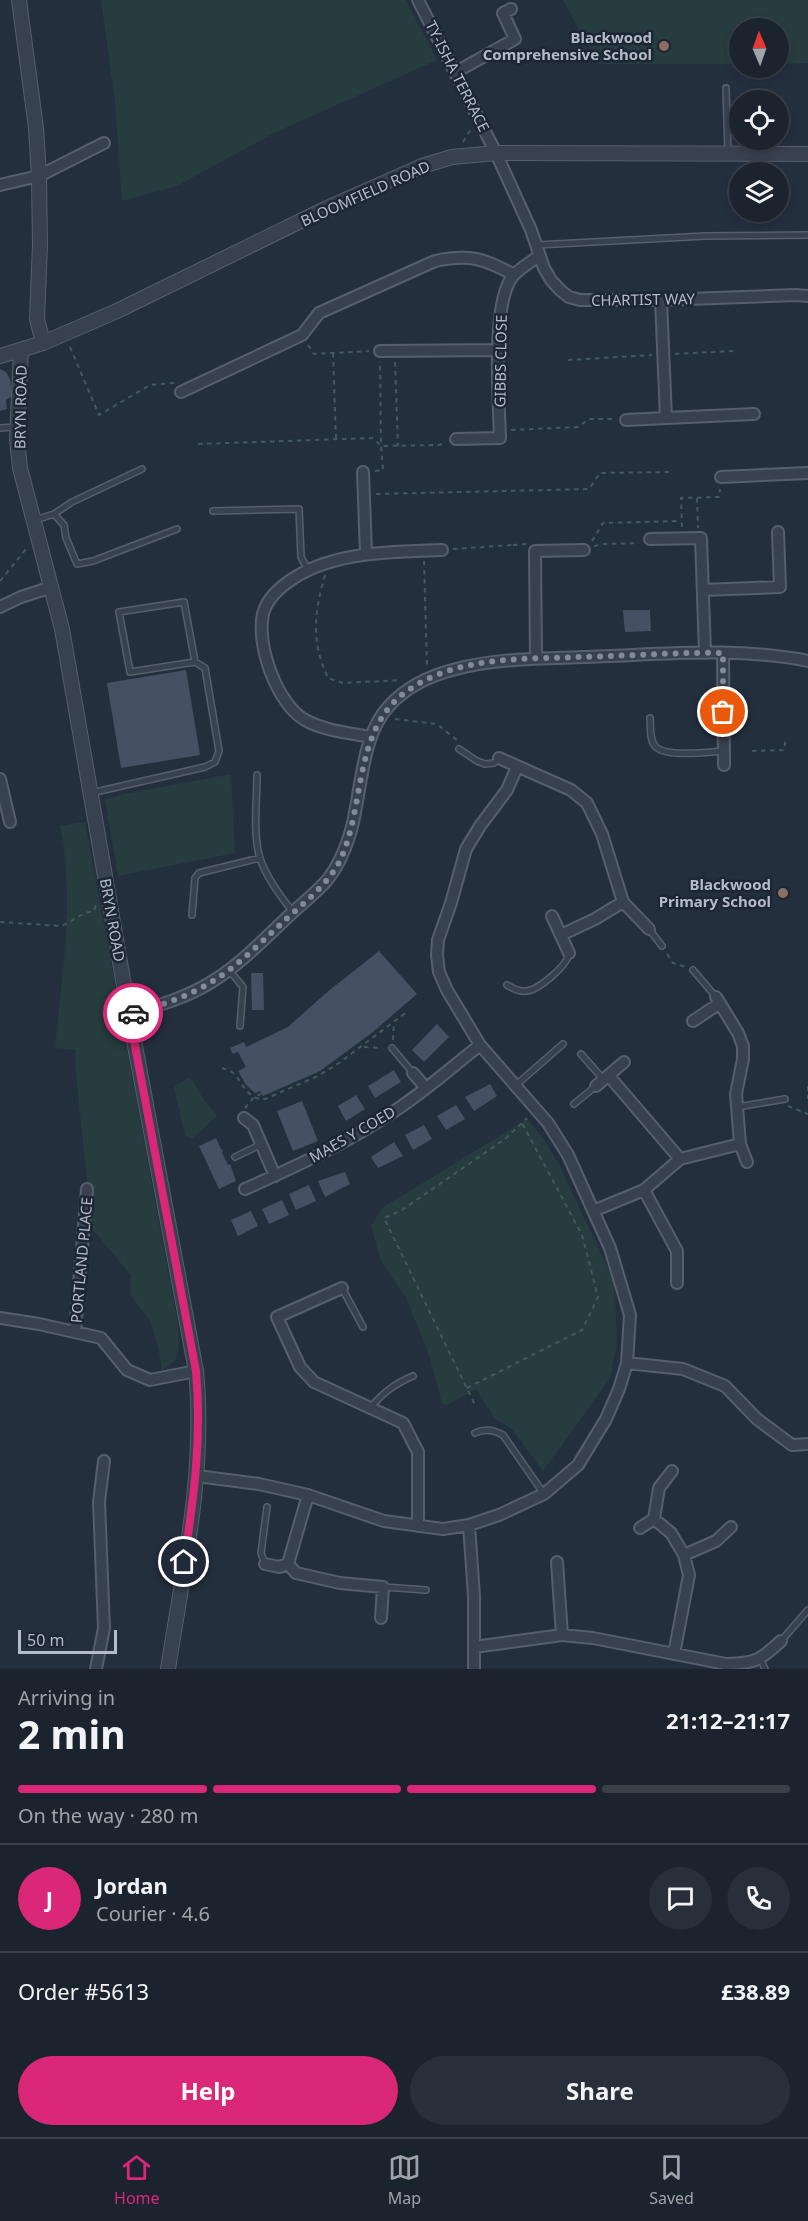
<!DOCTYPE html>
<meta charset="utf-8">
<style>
:root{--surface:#1b232e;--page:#282f3a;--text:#f1f3f6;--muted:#a0a4aa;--line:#39404a;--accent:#db2777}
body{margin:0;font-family:"Noto Sans",sans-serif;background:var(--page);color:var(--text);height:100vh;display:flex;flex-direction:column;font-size:22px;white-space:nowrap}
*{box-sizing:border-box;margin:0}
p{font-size:20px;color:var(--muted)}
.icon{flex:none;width:33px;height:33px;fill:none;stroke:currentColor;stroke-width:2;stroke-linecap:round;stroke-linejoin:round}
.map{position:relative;height:1669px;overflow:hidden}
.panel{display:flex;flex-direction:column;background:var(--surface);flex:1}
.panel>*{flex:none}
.needle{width:39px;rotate:358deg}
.fabs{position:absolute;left:729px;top:18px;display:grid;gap:12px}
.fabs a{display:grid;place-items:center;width:60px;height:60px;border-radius:50%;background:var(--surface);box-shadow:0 3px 9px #0003,0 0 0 2px var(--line);font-size:30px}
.scale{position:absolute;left:18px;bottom:15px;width:99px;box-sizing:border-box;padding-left:6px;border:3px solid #b4bcc9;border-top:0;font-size:16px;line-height:21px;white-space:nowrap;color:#b4bcc9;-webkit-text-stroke:4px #1d2633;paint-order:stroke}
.pin{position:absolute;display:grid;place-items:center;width:51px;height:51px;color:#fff;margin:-26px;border:3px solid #fff;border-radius:50%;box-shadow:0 2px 6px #0007}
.courier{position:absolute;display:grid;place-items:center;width:60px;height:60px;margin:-30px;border:4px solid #db2777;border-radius:50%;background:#fff;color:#222;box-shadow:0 2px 8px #0007}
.headline em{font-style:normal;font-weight:700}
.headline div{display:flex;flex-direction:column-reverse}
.headline{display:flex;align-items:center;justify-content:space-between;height:102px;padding:0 18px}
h1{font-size:39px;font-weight:700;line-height:45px}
.bar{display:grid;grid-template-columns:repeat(4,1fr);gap:9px 6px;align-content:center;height:72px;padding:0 18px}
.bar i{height:8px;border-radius:4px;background:var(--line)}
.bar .on{background:var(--accent)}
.bar p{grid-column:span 4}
.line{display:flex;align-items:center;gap:15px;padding:0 18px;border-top:2px solid var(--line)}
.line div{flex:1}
.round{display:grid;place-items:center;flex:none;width:63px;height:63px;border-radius:32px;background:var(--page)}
.primary-button{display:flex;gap:12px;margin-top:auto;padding:12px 18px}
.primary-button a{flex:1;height:69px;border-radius:36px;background:var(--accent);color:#fff;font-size:24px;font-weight:700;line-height:69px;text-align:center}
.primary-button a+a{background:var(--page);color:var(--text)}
.tab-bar{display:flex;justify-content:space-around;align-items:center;height:84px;border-top:2px solid var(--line);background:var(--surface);font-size:16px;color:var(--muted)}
.tab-bar a{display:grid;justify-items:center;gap:3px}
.tab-bar .on{color:var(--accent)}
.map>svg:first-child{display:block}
.green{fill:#263c3f}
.building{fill:#455162}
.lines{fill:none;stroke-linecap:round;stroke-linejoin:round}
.service-casing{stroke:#565f6c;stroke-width:8}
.minor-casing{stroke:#565f6c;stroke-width:14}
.tertiary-casing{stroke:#565f6c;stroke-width:16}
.path{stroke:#44595c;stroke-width:2;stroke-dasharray:4.5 4.5;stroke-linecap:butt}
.service{stroke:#38414e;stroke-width:5}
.minor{stroke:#38414e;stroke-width:10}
.tertiary{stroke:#38414e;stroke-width:14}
.done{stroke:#828b98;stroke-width:6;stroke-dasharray:0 10.8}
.route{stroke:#db2777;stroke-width:8}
.education-dot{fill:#8d6e63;stroke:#1d2633;stroke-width:2}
.labels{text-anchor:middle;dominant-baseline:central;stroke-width:5;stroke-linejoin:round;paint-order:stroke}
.poi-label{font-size:15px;font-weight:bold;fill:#b4bcc9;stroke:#1d2633;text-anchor:end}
.street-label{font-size:15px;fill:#b4bcc9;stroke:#1d2633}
</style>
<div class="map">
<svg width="808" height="1669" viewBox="0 0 808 1669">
<rect width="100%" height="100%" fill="#242f3e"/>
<!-- green -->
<path class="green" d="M101 0H406L437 60 274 133 177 186 122 201 115 102Z
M563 0H808V63L779 64 778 28H740L739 64H598Z
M231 774 235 853 118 876 105 800 124 794Z
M85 822 177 1320 179 1346 175 1361 162 1370 158 1345 150 1321 130 1294 131 1275 87 1223 89 1199 76 1075 75 1050 55 1048C62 974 75 899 60 826Z
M190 1077 205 1101 217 1116 192 1139 185 1135 174 1087Z
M527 1119 543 1138 559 1164 613 1279 616 1312 617 1345 610 1378 543 1471 512 1429 495 1419 476 1389 447 1405 442 1403 429 1355 406 1298 381 1261 371 1226 382 1208Z"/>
<!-- building -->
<path class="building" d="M0 369 6 372 10 379 12 396 6 400 7 409 0 411Z
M623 610H650L651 631 625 632Z
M186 670 200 755 121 768 107 683Z
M379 951 417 994 373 1032 320 1071 263 1096 260 1091 255 1093 246 1085 238 1071 246 1067 238 1052 233 1054 230 1048 244 1042 246 1047 288 1027 326 993Z
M251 973H263L264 1010H252Z
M437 1024 449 1037 424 1062 412 1050Z
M394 1070 401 1082 375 1098 368 1086Z
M490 1084 497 1096 474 1111 465 1097Z
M356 1095 365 1109 346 1121 338 1106Z
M302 1101 318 1141 293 1151 277 1111Z
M456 1105 465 1119 446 1130 437 1116Z
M424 1125 432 1139 413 1150 405 1135Z
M216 1138 221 1149 223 1150 222 1153 228 1165 230 1164 236 1181 219 1189 199 1146Z
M394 1142 403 1156 378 1168 371 1157Z
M345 1172 350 1184 325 1197 318 1181Z
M309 1185 316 1201 296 1210 289 1194Z
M282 1200 289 1215 269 1224 262 1209Z
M251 1211 258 1226 238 1236 231 1220Z"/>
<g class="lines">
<!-- service casing -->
<g class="service-casing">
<path id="service" d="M726 88 728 153
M537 245 705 236 808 235
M0 428 16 427
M213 511 299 509 301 557 308 570
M54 514 64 525 66 538 77 564 93 561 177 529
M35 520 54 514 72 502 142 469
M650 718C651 726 649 739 655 746 665 758 708 752 724 751
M459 749 477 761 485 764 494 763 499 758
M257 775C257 800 253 830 259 855 265 876 280 896 293 912
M91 793 205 767 215 762 219 751 205 668 195 662 130 672 119 612 184 602 195 662
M192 915 195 878 199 873 260 858
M649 929 662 946
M229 970 243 987 240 1026
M693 970 716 997
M507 985C512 988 519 992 526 991 539 990 568 965 569 953
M392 1048 413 1073
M581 1054 604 1080
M516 1085 563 1044
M574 1104 596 1086
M737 1107 785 1099
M235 1157 262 1144
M342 1288 363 1327
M370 1408C383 1393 394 1384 413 1376
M475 1433C485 1428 494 1430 503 1435L544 1494
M265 1564 261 1553 267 1507
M383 1587 426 1590
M781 1641 808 1610
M761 1660 765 1669"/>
</g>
<!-- minor casing -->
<g class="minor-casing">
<path id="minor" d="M418 0 496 153 531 230 544 268 551 280 560 290 569 297 580 300H661L796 295 808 296
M456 72 515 39 503 13 511 9
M0 185 39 176 104 143
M661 300 666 418 754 414
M380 351 499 350
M181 392 302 335 319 313 435 261C469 254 484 258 514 275
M626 420 666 418
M456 439 500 438C499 402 491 302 513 276 520 268 531 262 539 256
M363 472 366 553
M721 477 808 473
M650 539 701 538 705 653
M703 590 780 587 778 532
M0 607 21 597 52 587
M723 653 724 765
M536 658 535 551 584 550
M371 737C350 733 325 731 305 720 277 704 256 645 263 614 266 601 277 590 288 582 330 551 392 552 442 550
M499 758 571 790 587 803 602 834 623 902 649 929
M0 779 10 822
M552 916 569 953
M561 935 595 919 623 902
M129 1014C158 1006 188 997 213 981 242 963 267 936 292 913 304 902 318 891 328 879 339 865 345 850 350 834 362 794 360 737 389 706 406 687 432 675 456 669 498 658 540 659 582 657 657 655 734 646 808 661
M693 1021 720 1003
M413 1073 426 1088
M609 1076 680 1159
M596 1086 624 1062
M244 1118 253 1125 275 1176
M740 1144 747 1162
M245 1189C297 1166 349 1142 396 1110 425 1091 452 1067 480 1045
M644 1190 677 1251V1283
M593 1211 644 1190 680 1159 740 1144 736 1094 743 1059V1046L738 1033 716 997
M342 1288 277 1317 300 1367 314 1382 403 1423 418 1452V1526
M0 1318 39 1324 101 1338 127 1370 150 1380 196 1371
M75 1332 87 1189
M627 1363 683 1369 725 1386 757 1419 792 1445 808 1444
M197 1476 259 1484 308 1495 384 1521 443 1529 469 1525 499 1515 544 1494 578 1465 606 1419 619 1389 627 1363 630 1315 610 1248 568 1155 548 1123 480 1045 447 990 439 972 437 955 438 940 451 903 466 849 480 826 507 790 517 767
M308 1495 288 1564 296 1573 340 1583 383 1587 381 1618
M654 1519 659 1488 672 1471
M469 1525 474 1596V1669
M640 1528 654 1519 671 1533 684 1555 689 1575 674 1654
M684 1555 716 1541 731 1527
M557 1562 562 1635
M265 1564 279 1567 288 1564
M474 1647 562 1635 593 1638 726 1664C756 1663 759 1661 781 1641
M96 1669 104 1628 99 1502 104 1461"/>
</g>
<!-- tertiary casing -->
<g class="tertiary-casing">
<path id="tertiary" d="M19 0 36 128 39 176 40 245 37 319 43 343
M21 350 17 440 20 468 62 629 129 1014 196 1371C206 1470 183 1571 168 1669
M0 356 43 343 117 311 327 208 422 166 452 157 496 153 808 154"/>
</g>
<!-- path -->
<path class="path" d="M463 142 471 129
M308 345 314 354 369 351
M70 347 99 415 150 385 174 383
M333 353 336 439
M675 354 733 351
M568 360 652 355
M395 362 398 446
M511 430 578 427 589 419H614
M198 444 373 438 381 446 439 445 445 443
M375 471 383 470 381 446 380 361
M376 494 589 489 600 473 673 472
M697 498 698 528
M682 527 681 498 719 497 720 489
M592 541 603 523 681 521
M513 545 527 544
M594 546 604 544 639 543
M453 549 513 545
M424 561 427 667
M325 575C314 613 311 642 328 678L343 683 401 680
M0 581 26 549
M395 719 437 724 458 741
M752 751 784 750 786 738
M0 922 62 926 85 913 94 911 96 905
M667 954 673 963 686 967
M393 1040 394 1022
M364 1047 382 1048
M222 1068C225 1069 229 1070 232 1072 242 1080 247 1101 265 1099L318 1076 339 1063 408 1011
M808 1086V1099
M788 1106 808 1114
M245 1108 254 1097 261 1094
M467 1388 582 1330 598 1297 582 1235 522 1123
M474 1403 384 1218 402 1210 505 1139 527 1118"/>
<!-- service -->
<use href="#service" class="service"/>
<!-- minor -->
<use href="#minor" class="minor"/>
<!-- tertiary -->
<use href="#tertiary" class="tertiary"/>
</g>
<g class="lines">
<!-- done -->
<path class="done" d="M133 1013C160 1006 189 996 213 981 238 966 260 943 282 923 303 903 331 883 342 856 365 802 354 728 407 691 457 656 523 659 582 657 629 656 676 652 723 653V712"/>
<!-- route -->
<path class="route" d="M133 1013 129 1014 196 1371C202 1437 194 1497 184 1562"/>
</g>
<!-- markers -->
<g class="education-dot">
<circle cx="664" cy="46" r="6"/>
<circle cx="783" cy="893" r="6"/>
</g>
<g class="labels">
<!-- poi labels -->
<g class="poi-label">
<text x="652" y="37">Blackwood<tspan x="652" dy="17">Comprehensive School</tspan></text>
<text x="771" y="884">Blackwood<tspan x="771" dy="17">Primary School</tspan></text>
</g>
<!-- street labels -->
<g class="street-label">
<text transform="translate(458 76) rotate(63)">TY-ISHA TERRACE</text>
<text transform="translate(365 193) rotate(-24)">BLOOMFIELD ROAD</text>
<text transform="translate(643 299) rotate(-1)">CHARTIST WAY</text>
<text transform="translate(500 361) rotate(-89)">GIBBS CLOSE</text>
<text transform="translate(20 407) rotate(-89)">BRYN ROAD</text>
<text transform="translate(113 920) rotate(80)">BRYN ROAD</text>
<text transform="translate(352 1134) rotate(-30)">MAES Y COED</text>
<text transform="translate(81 1260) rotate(-85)">PORTLAND PLACE</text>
</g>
</g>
</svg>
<div class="fabs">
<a><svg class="needle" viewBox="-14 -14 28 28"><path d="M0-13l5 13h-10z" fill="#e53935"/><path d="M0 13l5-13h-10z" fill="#a0a4aa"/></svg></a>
<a><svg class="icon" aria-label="locate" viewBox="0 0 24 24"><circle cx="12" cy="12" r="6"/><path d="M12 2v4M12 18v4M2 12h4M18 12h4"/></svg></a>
<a><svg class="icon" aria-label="layers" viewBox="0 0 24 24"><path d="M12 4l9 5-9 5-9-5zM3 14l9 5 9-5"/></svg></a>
</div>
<div class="scale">50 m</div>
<div class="pin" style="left:723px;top:712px;background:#ea580c"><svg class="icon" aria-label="bag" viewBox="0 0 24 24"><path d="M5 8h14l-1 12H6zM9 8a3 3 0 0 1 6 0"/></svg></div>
<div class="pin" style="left:184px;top:1562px;background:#1f2937"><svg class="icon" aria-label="home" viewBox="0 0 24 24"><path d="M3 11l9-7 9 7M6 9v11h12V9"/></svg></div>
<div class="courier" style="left:133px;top:1013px"><svg class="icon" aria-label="car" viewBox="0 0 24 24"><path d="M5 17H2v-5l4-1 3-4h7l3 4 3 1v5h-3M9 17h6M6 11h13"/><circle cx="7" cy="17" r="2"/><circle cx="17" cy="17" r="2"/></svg></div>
</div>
<section class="panel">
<div class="headline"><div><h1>2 min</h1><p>Arriving in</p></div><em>21:12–21:17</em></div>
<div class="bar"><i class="on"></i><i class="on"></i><i class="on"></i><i></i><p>On the way · 280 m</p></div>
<div class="line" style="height:108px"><b class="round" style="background:var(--accent);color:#fff">J</b><div><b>Jordan</b><p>Courier · 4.6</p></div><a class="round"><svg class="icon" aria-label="chat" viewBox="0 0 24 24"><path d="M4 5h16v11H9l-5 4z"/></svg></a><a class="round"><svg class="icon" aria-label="phone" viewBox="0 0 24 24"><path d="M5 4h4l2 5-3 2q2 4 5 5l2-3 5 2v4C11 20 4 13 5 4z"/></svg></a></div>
<div class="line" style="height:78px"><div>Order #5613</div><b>£38.89</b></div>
<div class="primary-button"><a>Help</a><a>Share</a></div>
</section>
<nav class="tab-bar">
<a class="on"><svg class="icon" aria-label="home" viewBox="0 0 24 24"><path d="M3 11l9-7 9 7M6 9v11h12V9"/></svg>Home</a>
<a><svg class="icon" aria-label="map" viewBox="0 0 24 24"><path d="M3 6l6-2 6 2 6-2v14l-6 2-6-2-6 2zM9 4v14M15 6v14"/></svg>Map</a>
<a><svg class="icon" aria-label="saved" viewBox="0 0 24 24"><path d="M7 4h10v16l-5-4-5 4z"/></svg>Saved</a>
</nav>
